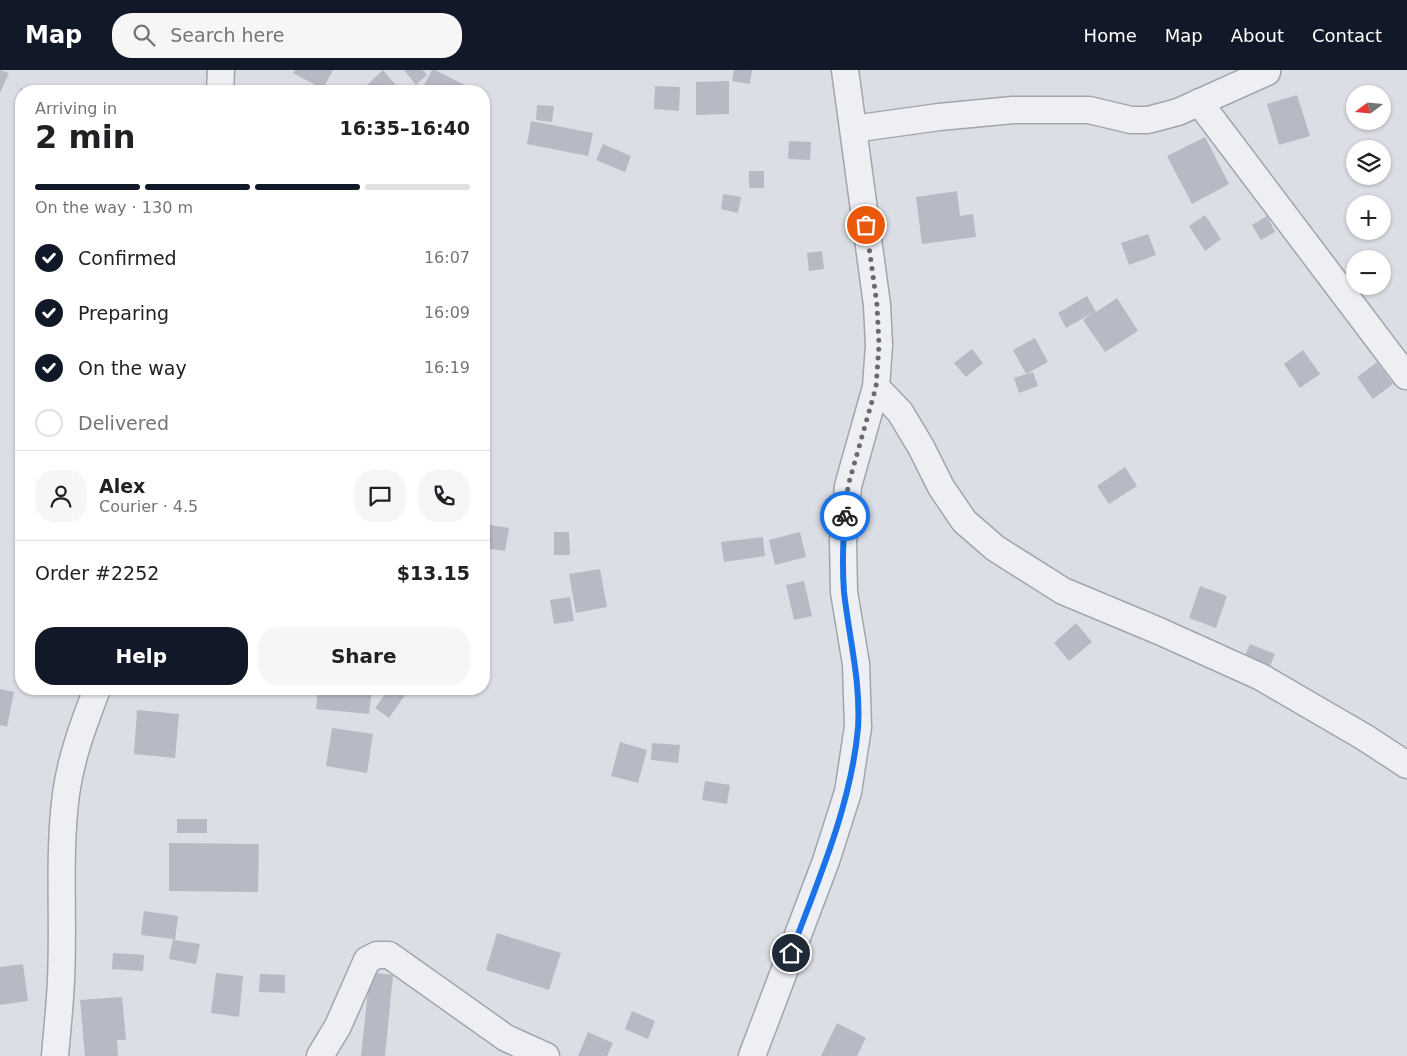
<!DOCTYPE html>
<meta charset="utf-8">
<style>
:root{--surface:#fff;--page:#f6f6f6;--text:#202124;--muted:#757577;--line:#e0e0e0;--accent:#111827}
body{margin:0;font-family:"DejaVu Sans",sans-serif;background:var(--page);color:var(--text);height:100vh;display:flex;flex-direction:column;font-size:19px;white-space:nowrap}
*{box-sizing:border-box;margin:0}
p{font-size:16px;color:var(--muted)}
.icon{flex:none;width:28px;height:28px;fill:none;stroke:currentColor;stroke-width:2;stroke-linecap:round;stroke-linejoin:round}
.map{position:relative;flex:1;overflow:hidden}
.drawer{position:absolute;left:15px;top:15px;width:475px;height:610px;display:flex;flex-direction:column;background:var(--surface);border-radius:20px;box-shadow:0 1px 4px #0004}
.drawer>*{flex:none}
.needle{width:32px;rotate:254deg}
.buttons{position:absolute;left:1346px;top:15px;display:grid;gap:10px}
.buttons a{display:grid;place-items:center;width:45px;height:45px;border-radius:50%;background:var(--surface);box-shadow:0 1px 4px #0004;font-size:25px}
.pin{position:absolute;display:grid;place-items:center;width:42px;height:42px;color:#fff;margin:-21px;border:2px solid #fff;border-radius:50%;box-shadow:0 1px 5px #0007}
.courier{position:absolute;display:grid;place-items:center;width:50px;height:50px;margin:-25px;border:4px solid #1a73e8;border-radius:50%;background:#fff;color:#222;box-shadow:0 1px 6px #0007}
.headline em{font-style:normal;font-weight:700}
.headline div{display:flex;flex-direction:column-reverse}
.headline{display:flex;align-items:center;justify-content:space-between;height:85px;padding:0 20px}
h1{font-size:32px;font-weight:700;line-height:38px}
.bar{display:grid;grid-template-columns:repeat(4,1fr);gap:8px 5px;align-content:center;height:60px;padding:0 20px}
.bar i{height:6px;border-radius:4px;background:var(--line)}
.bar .selected{background:var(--accent)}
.bar p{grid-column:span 4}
.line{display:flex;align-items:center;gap:12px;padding:0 20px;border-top:1px solid var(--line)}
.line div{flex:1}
.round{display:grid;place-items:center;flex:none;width:52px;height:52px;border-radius:20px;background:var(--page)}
ol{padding:0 20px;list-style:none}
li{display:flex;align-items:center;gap:15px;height:55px}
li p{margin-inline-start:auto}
li .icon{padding:5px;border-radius:50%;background:var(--accent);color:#fff;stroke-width:4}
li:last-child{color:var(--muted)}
li i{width:28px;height:28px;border:2px solid var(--line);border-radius:50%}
.cta{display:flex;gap:10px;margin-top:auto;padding:10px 20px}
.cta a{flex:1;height:58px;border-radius:20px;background:var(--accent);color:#fff;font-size:20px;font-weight:700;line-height:58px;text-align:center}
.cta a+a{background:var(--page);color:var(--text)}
header{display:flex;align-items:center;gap:30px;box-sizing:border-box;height:70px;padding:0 25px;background:var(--accent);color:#fff}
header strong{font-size:24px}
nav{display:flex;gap:28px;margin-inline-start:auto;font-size:18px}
.search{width:350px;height:45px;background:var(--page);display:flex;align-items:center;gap:12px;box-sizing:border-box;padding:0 18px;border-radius:20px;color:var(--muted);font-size:19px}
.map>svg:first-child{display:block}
.building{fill:#b7bac4}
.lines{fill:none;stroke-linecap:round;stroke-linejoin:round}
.street-casing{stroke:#a2a5ae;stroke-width:29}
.street{stroke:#eeeff3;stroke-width:26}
.done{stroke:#676a75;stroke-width:5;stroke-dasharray:0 9}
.route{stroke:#1a73e8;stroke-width:6}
</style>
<header>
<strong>Map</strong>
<div class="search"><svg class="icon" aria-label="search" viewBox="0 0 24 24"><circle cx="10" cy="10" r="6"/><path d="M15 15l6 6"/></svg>Search here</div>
<nav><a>Home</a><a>Map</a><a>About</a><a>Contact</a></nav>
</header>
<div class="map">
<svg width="1407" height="986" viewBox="0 0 1407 986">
<rect width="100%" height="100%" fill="#dcdee5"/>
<!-- building -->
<path class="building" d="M0 0 9 3 0 23Z
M295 0H333L323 19 293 3Z
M383 0 400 20 399 21H371L366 16Z
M404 0H423L427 5 416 15Z
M432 0H435L467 16 464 21H432L423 17Z
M734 0H752L750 14 732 11Z
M729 11V44L696 45V12Z
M655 16 680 17 679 41 654 39Z
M21 18 29 21H21V37L15 35Z
M1297 25 1310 66 1279 75 1267 34Z
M537 35 554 36 552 52 536 50Z
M531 51 593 63 588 86 527 74Z
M1205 67 1229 114 1192 134 1167 86Z
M789 71 811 72 810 90 788 89Z
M603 74 631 86 625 102 596 90Z
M749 101H764V118H749Z
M957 121 960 146 973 144 976 167 922 174 916 127Z
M723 124 741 127 738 143 721 139Z
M1205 145 1221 169 1205 181 1189 156Z
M1267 146 1275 162 1261 170 1252 155Z
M1148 164 1156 185 1129 195 1121 173Z
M822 181 824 199 809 201 807 183Z
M1087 226 1096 242 1117 228 1138 261 1105 282 1083 250 1094 242 1066 258 1058 243Z
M1035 268 1048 292 1026 304 1013 280Z
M972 279 983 293 966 307 954 293Z
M1303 280 1320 304 1300 318 1284 294Z
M1377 292 1393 314 1373 329 1357 307Z
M1033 302 1038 316 1019 323 1014 308Z
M1125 397 1137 416 1109 434 1097 416Z
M484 454 509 458 505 481 484 478Z
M554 462H569L570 485H554Z
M800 462 806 487 775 495 769 470Z
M763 467 765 486 724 492 721 472Z
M600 499 607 537 576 543 569 504Z
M804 511 812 546 794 550 786 515Z
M1200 516 1227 526 1216 558 1189 548Z
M570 527 574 551 554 554 550 530Z
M1076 553 1092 572 1069 591 1054 573Z
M1250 574 1275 584 1267 603 1242 592Z
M0 619 14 622 7 657 0 655Z
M318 619H372L369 644 316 639Z
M389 619H396L405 625 389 648 375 638Z
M137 640 179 644 175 688 134 684Z
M332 658 373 664 367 703 326 696Z
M620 672 647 680 638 713 611 706Z
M652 673 680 675 678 693 651 690Z
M705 711 730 715 727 734 702 730Z
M177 749H207V763H177Z
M169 773 259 774 258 822 169 821Z
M144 841 178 846 175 870 200 874 196 894 169 889 173 869 141 865Z
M497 863 561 883 549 920 486 900Z
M113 883 144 885 143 901 112 899Z
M23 894 28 931 0 935V897Z
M370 902 393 905 385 986H361Z
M216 903 243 906 239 947 211 943Z
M260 904 285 905V923L259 922Z
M122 927 126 970H117L118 986H85L80 930Z
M632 941 655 951 648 969 625 959Z
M837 953 866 968 857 986H821Z
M588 962 613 973 607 986H578Z"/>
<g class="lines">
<!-- street casing -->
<g class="street-casing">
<path id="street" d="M220 21 221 0
M1199 32 1406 306
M853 59 939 47 1013 40H1089L1131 50H1148L1178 42 1267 2
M876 317 900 342 921 377 941 417 964 451 995 478 1063 521 1159 561 1261 607 1364 667 1407 695
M55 986C57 961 60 935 61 910 64 848 58 786 66 724 71 687 84 653 97 619
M320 986 338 956 367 890 377 885H389L506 968 546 986
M752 986 826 791 848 722 858 657 856 594 844 522 843 471 848 416 876 317 879 275 877 235 845 0"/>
</g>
<!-- street -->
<use href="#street" class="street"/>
</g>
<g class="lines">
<!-- done -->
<path class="done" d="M845 446 848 416 876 317 879 275 877 235 866 155"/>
<!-- route -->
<path class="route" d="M791 883C818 810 851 736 858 658 861 612 849 567 844 522 842 496 843 471 845 446"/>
</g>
</svg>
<div class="buttons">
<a><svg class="needle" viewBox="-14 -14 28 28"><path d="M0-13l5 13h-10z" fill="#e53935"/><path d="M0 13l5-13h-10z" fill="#757577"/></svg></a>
<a><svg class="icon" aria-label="layers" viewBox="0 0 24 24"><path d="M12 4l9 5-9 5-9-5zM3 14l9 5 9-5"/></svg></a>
<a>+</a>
<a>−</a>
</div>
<div class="pin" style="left:866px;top:155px;background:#ea580c"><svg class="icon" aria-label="bag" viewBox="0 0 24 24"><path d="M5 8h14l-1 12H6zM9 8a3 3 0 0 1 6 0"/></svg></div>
<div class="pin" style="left:791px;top:883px;background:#1f2937"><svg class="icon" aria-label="home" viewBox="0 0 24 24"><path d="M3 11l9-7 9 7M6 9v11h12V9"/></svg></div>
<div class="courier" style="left:845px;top:446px"><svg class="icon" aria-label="bike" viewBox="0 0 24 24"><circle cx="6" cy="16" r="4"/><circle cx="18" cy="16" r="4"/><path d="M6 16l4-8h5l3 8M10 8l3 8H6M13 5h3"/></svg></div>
<section class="drawer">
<div class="headline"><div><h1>2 min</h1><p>Arriving in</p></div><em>16:35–16:40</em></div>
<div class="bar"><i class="selected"></i><i class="selected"></i><i class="selected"></i><i></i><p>On the way · 130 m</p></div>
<ol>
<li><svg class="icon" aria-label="check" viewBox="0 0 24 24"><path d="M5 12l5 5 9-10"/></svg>Confirmed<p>16:07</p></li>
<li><svg class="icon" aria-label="check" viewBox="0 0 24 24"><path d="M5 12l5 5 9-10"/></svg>Preparing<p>16:09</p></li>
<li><svg class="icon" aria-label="check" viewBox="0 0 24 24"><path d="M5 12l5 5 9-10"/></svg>On the way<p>16:19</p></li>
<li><i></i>Delivered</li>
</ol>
<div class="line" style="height:90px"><a class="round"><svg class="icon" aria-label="person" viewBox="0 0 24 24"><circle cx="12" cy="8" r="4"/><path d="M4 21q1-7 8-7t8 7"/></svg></a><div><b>Alex</b><p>Courier · 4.5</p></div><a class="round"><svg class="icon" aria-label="chat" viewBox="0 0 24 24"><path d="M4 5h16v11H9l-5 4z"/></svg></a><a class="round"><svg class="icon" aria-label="phone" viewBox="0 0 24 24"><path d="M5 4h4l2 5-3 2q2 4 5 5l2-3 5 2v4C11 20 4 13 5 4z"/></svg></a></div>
<div class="line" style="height:65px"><div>Order #2252</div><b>$13.15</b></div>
<div class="cta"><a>Help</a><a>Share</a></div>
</section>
</div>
